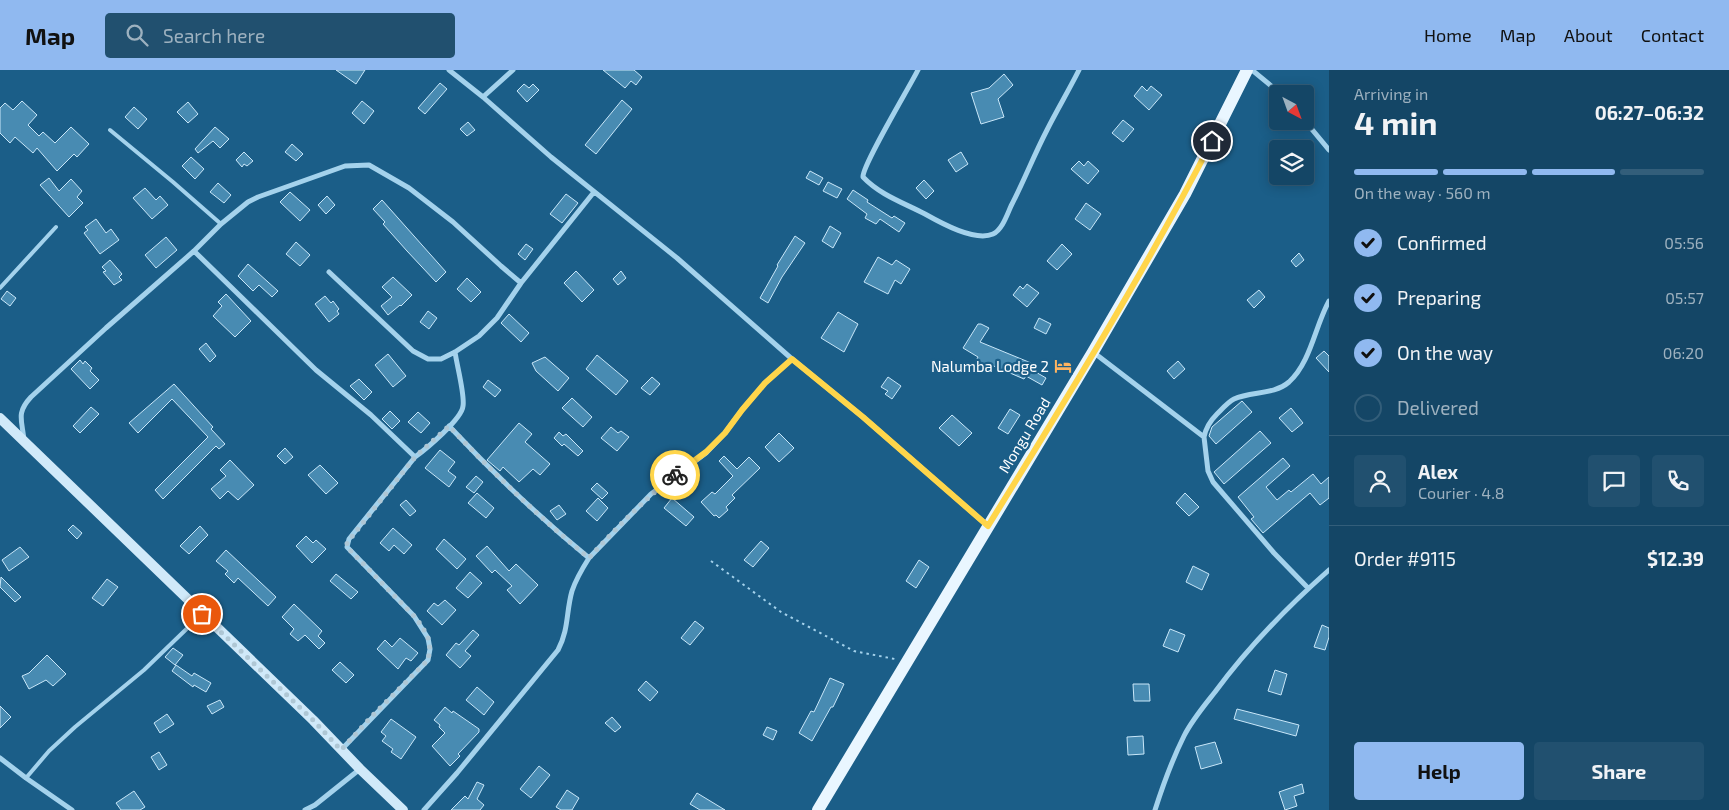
<!DOCTYPE html>
<meta charset="utf-8">
<style>
:root{--surface:#144666;--page:#21506f;--text:#f1f3f6;--muted:#9db1bf;--line:#335e7a;--accent:#90b9f0}
body{margin:0;font-family:"Exo 2",sans-serif;background:var(--page);color:var(--text);height:100vh;display:flex;flex-direction:column;font-size:19px;white-space:nowrap}
*{box-sizing:border-box;margin:0}
p{font-size:16px;color:var(--muted)}
.icon{flex:none;width:28px;height:28px;fill:none;stroke:currentColor;stroke-width:2;stroke-linecap:round;stroke-linejoin:round}
.map{position:relative;flex:1;overflow:hidden}
.side{display:flex;flex-direction:column;background:var(--surface);width:400px}
.side>*{flex:none}
.needle{width:32px;rotate:139deg}
.tools{position:absolute;left:1269px;top:15px;display:grid;gap:10px}
.tools a{display:grid;place-items:center;width:45px;height:45px;border-radius:5px;background:var(--surface);box-shadow:0 2px 12px #0003,0 0 0 1px var(--line);font-size:25px}
.pin{position:absolute;display:grid;place-items:center;width:42px;height:42px;color:#fff;margin:-21px;border:2px solid #fff;border-radius:50%;box-shadow:0 1px 5px #0007}
.courier{position:absolute;display:grid;place-items:center;width:50px;height:50px;margin:-25px;border:4px solid #ffd54a;border-radius:50%;background:#fff;color:#222;box-shadow:0 1px 6px #0007}
.head em{font-style:normal;font-weight:700}
.head div{display:flex;flex-direction:column-reverse}
.head{display:flex;align-items:center;justify-content:space-between;height:85px;padding:0 25px}
h1{font-size:32px;font-weight:700;line-height:38px}
.bar{display:grid;grid-template-columns:repeat(4,1fr);gap:8px 5px;align-content:center;height:60px;padding:0 25px}
.bar i{height:6px;border-radius:4px;background:var(--line)}
.bar .on{background:var(--accent)}
.bar p{grid-column:span 4}
.line{display:flex;align-items:center;gap:12px;padding:0 25px;border-top:1px solid var(--line)}
.line div{flex:1}
.round{display:grid;place-items:center;flex:none;width:52px;height:52px;border-radius:5px;background:var(--page)}
ol{padding:0 25px;list-style:none}
li{display:flex;align-items:center;gap:15px;height:55px}
li p{margin-inline-start:auto}
li .icon{padding:5px;border-radius:50%;background:var(--accent);color:#111;stroke-width:4}
li:last-child{color:var(--muted)}
li i{width:28px;height:28px;border:2px solid var(--line);border-radius:50%}
.action{display:flex;gap:10px;margin-top:auto;padding:10px 25px}
.action a{flex:1;height:58px;border-radius:5px;background:var(--accent);color:#111;font-size:20px;font-weight:700;line-height:58px;text-align:center}
.action a+a{background:var(--page);color:var(--text)}
header{display:flex;align-items:center;gap:30px;box-sizing:border-box;height:70px;padding:0 25px;background:var(--accent);color:#111}
header strong{font-size:24px}
nav{display:flex;gap:28px;margin-inline-start:auto;font-size:18px}
.search{width:350px;height:45px;background:var(--page);display:flex;align-items:center;gap:12px;box-sizing:border-box;padding:0 18px;border-radius:5px;color:var(--muted);font-size:19px}
main{display:flex;flex:1;min-height:0}
.map>svg:first-child{display:block}
.building{fill:#488bb2;stroke:#c9e7f9}
.lines{fill:none;stroke-linecap:round;stroke-linejoin:round}
.path{stroke:#a4d2ec;stroke-width:2;stroke-dasharray:2.5 4;stroke-linecap:butt}
.lane{stroke:#a4d2ec;stroke-width:4}
.street{stroke:#a4d2ec;stroke-width:5}
.secondary{stroke:#d0e9f9;stroke-width:10}
.primary{stroke:#e9f6ff;stroke-width:12}
.done{stroke:#afc7d5;stroke-width:5;stroke-dasharray:0 9}
.route{stroke:#ffd54a;stroke-width:6}
.labels{text-anchor:middle;dominant-baseline:central;stroke-width:4.5;stroke-linejoin:round;paint-order:stroke}
.poi-label{font-size:15px;fill:#fff;stroke:#1b5e88;text-anchor:end}
.street-label{font-size:15px;fill:#fff;stroke:#1b5e88}
</style>
<header>
<strong>Map</strong>
<div class="search"><svg class="icon" aria-label="search" viewBox="0 0 24 24"><circle cx="10" cy="10" r="6"/><path d="M15 15l6 6"/></svg>Search here</div>
<nav><a>Home</a><a>Map</a><a>About</a><a>Contact</a></nav>
</header>
<main>
<div class="map">
<svg width="1329" height="740" viewBox="0 0 1329 740">
<rect width="100%" height="100%" fill="#1b5e88"/>
<!-- building -->
<path class="building" d="M336 0H365L356 14Z
M603 0H634L642 7 636 15 631 11 625 18Z
M1004 4 1013 15 998 29 1004 47 981 54 971 23 989 18Z
M440 13 447 19 425 44 418 38Z
M524 14 529 18 533 14 539 20 527 32 517 21Z
M1142 16 1147 21 1151 16 1162 25 1149 40 1134 26Z
M622 30 632 39 596 84 585 75Z
M22 31 37 45 28 55 39 66 43 62 55 73 71 57 89 74 77 87 74 84 57 101 37 78 33 83 15 67 10 73 0 63V38L5 33 13 40Z
M362 31 374 41 364 54 352 43Z
M188 32 198 44 188 53 177 42Z
M134 37 147 49 138 59 125 47Z
M1123 50 1134 59 1123 72 1112 63Z
M468 52 475 60 467 66 460 59Z
M215 57 229 69 220 78 213 71 198 83 195 79Z
M292 74 303 84 296 91 285 82Z
M244 82 253 91 247 96 244 94 242 97 236 90Z
M961 82 968 94 956 102 948 90Z
M191 87 204 99 195 109 182 96Z
M1079 91 1084 96 1088 91 1099 101 1088 114 1071 99Z
M810 101 823 108 819 115 806 108Z
M49 108 59 121 71 109 82 121 77 127 83 133 69 147 40 115Z
M924 110 934 121 926 129 916 118Z
M828 112 842 119 837 128 823 121Z
M218 113 231 125 224 133 210 122Z
M145 118 156 130 160 126 168 135 152 149 133 128Z
M853 120 868 130 867 132 892 148 894 146 905 153 899 162 880 149 876 154 865 148 867 144 847 129Z
M290 122 310 140 300 151 280 132Z
M566 124 578 133 562 153 550 144Z
M327 126 335 135 326 144 318 135Z
M382 130 446 202 436 212 407 181 383 154 385 152 373 139Z
M1086 133 1101 144 1090 160 1075 149Z
M96 149 106 163 111 159 119 170 100 184 84 163 88 160 85 157Z
M830 156 841 163 833 178 822 171Z
M795 166 805 173 782 207 768 233 760 228 778 196 777 195Z
M166 167 177 180 156 198 145 185Z
M296 172 310 185 300 196 286 184Z
M526 174 533 179 525 190 518 184Z
M1062 174 1072 184 1057 200 1047 191Z
M1299 183 1304 190 1296 197 1291 191Z
M878 187 892 195 896 190 910 199 901 214 895 210 888 224 864 212Z
M110 190 122 204 119 207 122 210 114 215 103 202 106 201 102 197Z
M248 194 278 221 272 227 259 215 253 221 238 206Z
M576 201 594 220 582 232 564 213Z
M621 201 626 208 618 215 613 209Z
M393 207 412 225 401 236 400 235 388 245 381 236 392 227 382 217Z
M467 208 481 222 471 232 457 219Z
M1027 214 1039 223 1027 237 1013 225 1020 216 1023 219Z
M1259 220 1265 227 1254 238 1247 230Z
M7 221 16 228 10 236 1 229Z
M226 224 251 251 235 267 213 246 222 236 218 232Z
M325 226 331 233 333 231 339 239 337 241 339 244 329 252 315 234Z
M428 241 437 248 429 259 420 252Z
M838 242 858 254 844 282 821 268Z
M509 244 529 263 521 272 501 253Z
M1039 248 1051 254 1046 264 1034 258Z
M978 254H981L989 258 980 272 1031 293 1029 298 1046 308 1042 315 1026 306 1024 309 989 294 988 296 976 291 978 287 963 278Z
M206 273 216 286 210 292 199 279Z
M1324 281 1329 286V302L1316 288Z
M388 284 406 306 393 317 375 295Z
M597 285 628 311 616 325 586 299Z
M545 287 569 308 558 321 536 301 532 293Z
M80 290 83 294 85 291 92 298 90 301 99 310 90 319 71 299Z
M1178 291 1185 299 1174 309 1167 301Z
M652 307 660 314 650 325 641 318Z
M888 307 901 316 892 329 885 324 888 321 881 317Z
M359 309 372 322 364 330 350 316Z
M488 310 501 320 495 327 483 317Z
M174 314 213 357 211 359 225 374 219 379 216 376 163 429 155 420 208 367 172 329 138 363 129 353Z
M572 328 592 347 583 357 562 338Z
M1242 331 1252 342 1216 374 1209 366 1212 357Z
M91 337 99 344 80 363 73 356Z
M1291 338 1303 353 1292 362 1279 348Z
M1010 339 1020 345 1008 364 998 358Z
M390 341 400 351 392 359 382 349Z
M418 342 430 353 421 363 408 352Z
M952 345 972 363 959 376 939 358Z
M519 353 532 364 525 372 550 394 540 405 533 399 519 412 503 397 500 401 487 390Z
M611 357 618 363 621 361 629 367 617 381 601 368Z
M1260 361 1271 373 1224 414 1214 402Z
M559 362 563 366 566 364 583 381 578 386 564 374 562 376 554 368Z
M779 363 794 378 779 392 765 377Z
M285 378 293 387 285 394 277 386Z
M440 380 455 392 448 401 456 407 449 417 425 398Z
M724 386 737 399 749 387 760 398 732 425 735 428 726 437 728 440 719 448 716 445 714 446 701 432 712 422 715 424 733 406 719 391Z
M1283 388 1290 396 1266 417 1277 430 1289 420 1291 422 1313 404 1321 414 1329 407V428L1320 435 1310 423 1263 463 1251 449 1254 447 1238 427Z
M230 390 254 415 238 430 228 421 220 429 211 419 226 406 220 400Z
M320 395 338 413 326 424 308 405Z
M476 406 483 412 474 423 466 417Z
M597 413 608 423 602 429 591 419Z
M477 423 494 438 486 448 468 433Z
M1185 423 1199 437 1189 446 1176 433Z
M598 428 608 438 597 451 586 441Z
M672 428 694 447 686 456 664 438Z
M406 430 416 441 410 446 400 435Z
M559 435 566 444 557 450 550 441Z
M73 455 82 463 77 469 68 460Z
M200 456 208 465 189 484 180 476Z
M393 458 412 475 404 484 394 475 389 481 380 473Z
M306 466 313 473 316 470 326 479 312 493 296 476Z
M444 469 466 489 457 499 436 479Z
M761 471 769 478 753 497 744 490Z
M487 476 509 501 516 494 538 515 520 534 507 520 512 516 495 500 492 503 476 486Z
M20 477 29 487 9 501 2 490Z
M226 480 276 527 268 536 238 508 234 513 225 504 228 501 216 491Z
M919 490 929 497 916 518 906 511Z
M1193 496 1209 504 1202 520 1186 512Z
M470 502 482 513 468 528 456 518Z
M336 504 358 522 351 529 330 511Z
M1 507 21 527 15 532 0 517Z
M107 509 118 517 103 536 92 528Z
M445 530 456 540 442 555 427 541 434 533 438 536Z
M294 534 322 561 318 566 325 573 319 579 305 565 298 571 290 564 294 559 282 547Z
M695 551 704 558 690 575 681 568Z
M1322 555 1329 558V567L1325 580 1314 577Z
M1170 559 1185 565 1178 582 1163 576Z
M473 560 479 565 465 581 471 586 460 598 446 585 456 573 459 575Z
M400 568 418 583 411 591 406 588 398 599 377 579 385 570 392 577Z
M173 578 183 585 175 595 165 587Z
M47 585 66 604 53 616 46 610 29 619 22 606 29 603Z
M340 592 354 605 346 613 332 600Z
M176 595 192 606 194 603 211 613 206 622 194 615 193 617 172 601Z
M1275 600 1287 604 1281 625 1268 621Z
M830 608 844 614 833 637H831L812 671 799 663 811 641 814 642Z
M646 611 658 622 650 631 638 620Z
M1133 614H1149L1150 631H1134Z
M477 617 494 632 484 645 466 630Z
M220 630 224 637 212 644 207 636Z
M0 636 11 647 0 658Z
M445 637 452 643 453 641 479 659V662L458 684 460 686 450 696 432 676 445 663 439 657 440 655 434 650Z
M1237 639 1299 655 1296 666 1234 649Z
M167 644 174 654 160 663 154 653Z
M612 647 621 657 615 662 605 653Z
M391 649 416 667 401 689 391 682 393 679 382 671 386 666 381 662Z
M767 657 777 661 773 670 763 665Z
M1143 666 1144 684 1128 685 1127 667Z
M1215 672 1222 693 1201 699 1195 677Z
M159 682 167 695 159 700 151 687Z
M539 696 550 705 531 728 520 719Z
M477 712 484 715 477 729 484 735 480 740H451L465 726 468 729Z
M1302 714 1304 723 1294 726 1297 736 1285 740 1279 722Z
M567 720 579 728 572 740H561L556 737Z
M134 721 145 737 140 740H121L116 733Z
M697 723 725 740H700L690 734Z"/>
<g class="lines">
<!-- path -->
<path class="path" d="M711 491 781 542 854 581 895 589"/>
<!-- lane -->
<path class="lane" d="M110 60 173 112 221 154
M0 218 56 157
M26 708 49 681 75 657 144 600 201 545"/>
<!-- street -->
<path class="street" d="M449 0 483 27 551 87 677 188 792 289 863 347 988 456
M918 0C910 16 862 96 863 107 880 125 904 133 925 144 941 153 975 172 993 164 1002 160 1007 145 1011 136 1024 111 1034 85 1047 60 1057 40 1069 20 1079 0
M1252 0 1281 24
M483 27 513 0
M1305 51 1329 80
M194 181 316 300 371 345 415 387C426 379 462 349 463 336 465 325 457 296 455 282
M329 202 413 281 428 289H441L455 282 479 266 497 248 521 213 594 122
M1093 282 1204 367 1208 401 1213 412 1274 483 1308 518
M449 356C493 403 539 447 589 488
M1204 367C1206 357 1210 351 1217 344 1222 339 1228 332 1234 329 1251 321 1274 325 1289 312 1311 292 1315 256 1329 231
M24 370C22 350 16 343 31 327L106 258 194 181 221 154 248 132 258 127 345 96 369 95 409 118 453 152 501 196 521 213
M341 680 428 590 430 579 428 568 414 546 347 477 349 469 415 387
M0 688 26 708 72 740
M305 740 315 735 360 699
M424 740 457 703 558 580C569 559 566 542 572 521 576 509 582 499 589 488L651 424 706 383 725 363 742 340 765 313 792 289
M1155 740C1163 715 1172 690 1184 666 1192 650 1204 636 1215 622 1249 576 1286 538 1329 500"/>
<!-- secondary -->
<path class="secondary" d="M0 348 313 650 360 699 403 740"/>
<!-- primary -->
<path class="primary" d="M818 740 1093 282 1185 124 1247 0"/>
</g>
<g class="lines">
<!-- done -->
<path class="done" d="M202 544 313 650 341 680 372 646 428 590 430 579 428 568 422 556 414 546 347 477V473L415 387 449 356C493 403 539 447 589 488 616 458 644 430 675 405"/>
<!-- route -->
<path class="route" d="M675 405 706 382 725 363 742 340 765 313 792 289 863 347 988 456C1066 330 1144 203 1212 71"/>
</g>
<!-- icons -->
<defs>
<g id="hotel-bare" transform="scale(1.35)"><path d="M-6-4.5h1.5V1H6V5H4.5V3h-9V5H-6ZM-4 0a1.8 1.8 0 1 1 3.6 0ZM.5 0V-2.5h3Q6-2.5 6 0Z" fill="#fdb461" stroke="#1b5e88" stroke-width="2.5" paint-order="stroke"/></g>
</defs>
<g fill-rule="evenodd">
<use href="#hotel-bare" x="1063" y="296"/>
</g>
<g class="labels">
<!-- poi labels -->
<g class="poi-label">
<text x="1049" y="296">Nalumba Lodge 2</text>
</g>
<!-- street labels -->
<g class="street-label">
<text transform="translate(1024 365) rotate(-59)">Mongu Road</text>
</g>
</g>
</svg>
<div class="tools">
<a><svg class="needle" viewBox="-14 -14 28 28"><path d="M0-13l5 13h-10z" fill="#e53935"/><path d="M0 13l5-13h-10z" fill="#9db1bf"/></svg></a>
<a><svg class="icon" aria-label="layers" viewBox="0 0 24 24"><path d="M12 4l9 5-9 5-9-5zM3 14l9 5 9-5"/></svg></a>
</div>
<div class="pin" style="left:202px;top:544px;background:#ea580c"><svg class="icon" aria-label="bag" viewBox="0 0 24 24"><path d="M5 8h14l-1 12H6zM9 8a3 3 0 0 1 6 0"/></svg></div>
<div class="pin" style="left:1212px;top:71px;background:#1f2937"><svg class="icon" aria-label="home" viewBox="0 0 24 24"><path d="M3 11l9-7 9 7M6 9v11h12V9"/></svg></div>
<div class="courier" style="left:675px;top:405px"><svg class="icon" aria-label="bike" viewBox="0 0 24 24"><circle cx="6" cy="16" r="4"/><circle cx="18" cy="16" r="4"/><path d="M6 16l4-8h5l3 8M10 8l3 8H6M13 5h3"/></svg></div>
</div>
<section class="side">
<div class="head"><div><h1>4 min</h1><p>Arriving in</p></div><em>06:27–06:32</em></div>
<div class="bar"><i class="on"></i><i class="on"></i><i class="on"></i><i></i><p>On the way · 560 m</p></div>
<ol>
<li><svg class="icon" aria-label="check" viewBox="0 0 24 24"><path d="M5 12l5 5 9-10"/></svg>Confirmed<p>05:56</p></li>
<li><svg class="icon" aria-label="check" viewBox="0 0 24 24"><path d="M5 12l5 5 9-10"/></svg>Preparing<p>05:57</p></li>
<li><svg class="icon" aria-label="check" viewBox="0 0 24 24"><path d="M5 12l5 5 9-10"/></svg>On the way<p>06:20</p></li>
<li><i></i>Delivered</li>
</ol>
<div class="line" style="height:90px"><a class="round"><svg class="icon" aria-label="person" viewBox="0 0 24 24"><circle cx="12" cy="8" r="4"/><path d="M4 21q1-7 8-7t8 7"/></svg></a><div><b>Alex</b><p>Courier · 4.8</p></div><a class="round"><svg class="icon" aria-label="chat" viewBox="0 0 24 24"><path d="M4 5h16v11H9l-5 4z"/></svg></a><a class="round"><svg class="icon" aria-label="phone" viewBox="0 0 24 24"><path d="M5 4h4l2 5-3 2q2 4 5 5l2-3 5 2v4C11 20 4 13 5 4z"/></svg></a></div>
<div class="line" style="height:65px"><div>Order #9115</div><b>$12.39</b></div>
<div class="action"><a>Help</a><a>Share</a></div>
</section>
</main>
